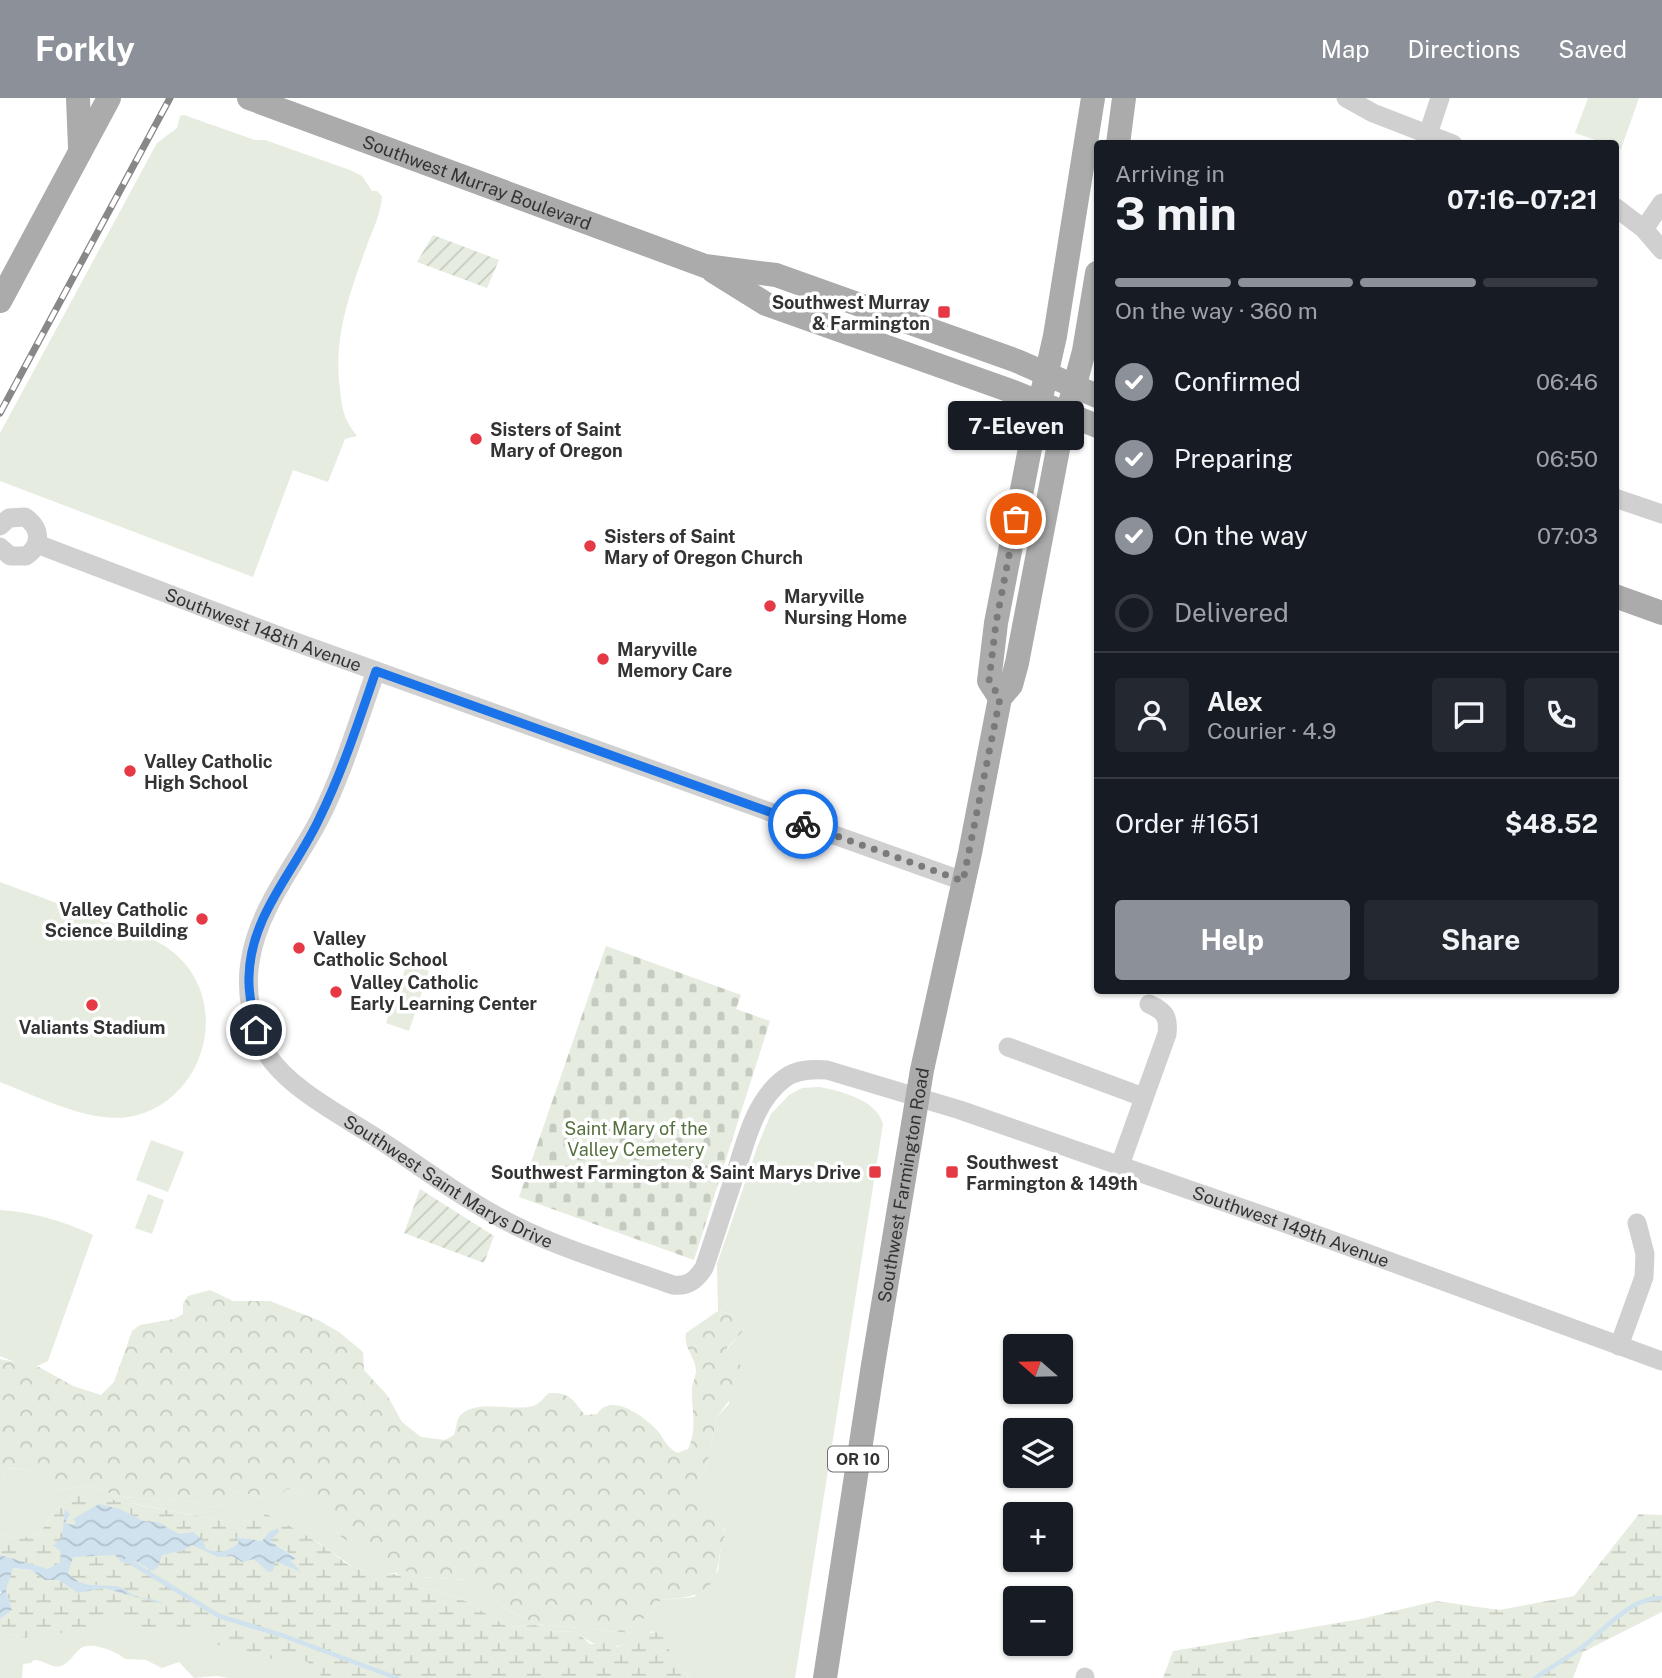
<!DOCTYPE html>
<meta charset="utf-8">
<style>
:root{--surface:#171b24;--page:#242831;--text:#f1f3f6;--muted:#9ea1a6;--line:#363941;--accent:#8c9099}
body{margin:0;font-family:"Public Sans",sans-serif;background:var(--page);color:var(--text);height:100vh;display:flex;flex-direction:column;font-size:26px;white-space:nowrap}
*{box-sizing:border-box;margin:0}
p{font-size:23px;color:var(--muted)}
.icon{flex:none;width:38px;height:38px;fill:none;stroke:currentColor;stroke-width:2;stroke-linecap:round;stroke-linejoin:round}
.map{position:relative;flex:1;overflow:hidden}
.drawer{position:absolute;left:1094px;top:42px;width:525px;height:854px;display:flex;flex-direction:column;background:var(--surface);border-radius:7px;box-shadow:0 2px 5px #0004}
.drawer>*{flex:none}
.needle{width:46px;rotate:290deg}
.buttons{position:absolute;left:1003px;top:1236px;display:grid;gap:14px}
.buttons a{display:grid;place-items:center;width:70px;height:70px;border-radius:7px;background:var(--surface);box-shadow:0 2px 5px #0004;font-size:35px}
.pin{position:absolute;display:grid;place-items:center;width:60px;height:60px;color:#fff;margin:-30px;border:4px solid #fff;border-radius:50%;box-shadow:0 2px 7px #0007}
.courier{position:absolute;display:grid;place-items:center;width:70px;height:70px;margin:-35px;border:5px solid #1a73e8;border-radius:50%;background:#fff;color:#222;box-shadow:0 2px 9px #0007}
.bubble{position:absolute;height:49px;border-radius:7px;background:var(--surface);box-shadow:0 2px 5px #0004;font-size:23px;font-weight:700;line-height:49px;text-align:center}
.headline em{font-style:normal;font-weight:700}
.headline div{display:flex;flex-direction:column-reverse}
.headline{display:flex;align-items:center;justify-content:space-between;height:119px;padding:0 21px}
h1{font-size:46px;font-weight:700;line-height:52px}
.bar{display:grid;grid-template-columns:repeat(4,1fr);gap:10px 7px;align-content:center;height:84px;padding:0 21px}
.bar i{height:9px;border-radius:5px;background:var(--line)}
.bar .selected{background:var(--accent)}
.bar p{grid-column:span 4}
.line{display:flex;align-items:center;gap:18px;padding:0 21px;border-top:2px solid var(--line)}
.line div{flex:1}
.round{display:grid;place-items:center;flex:none;width:74px;height:74px;border-radius:7px;background:var(--page)}
ol{padding:0 21px;list-style:none}
li{display:flex;align-items:center;gap:21px;height:77px}
li p{margin-inline-start:auto}
li .icon{padding:7px;border-radius:50%;background:var(--accent);color:#fff;stroke-width:4}
li:last-child{color:var(--muted)}
li i{width:38px;height:38px;border:4px solid var(--line);border-radius:50%}
.primary-button{display:flex;gap:14px;margin-top:auto;padding:14px 21px}
.primary-button a{flex:1;height:80px;border-radius:7px;background:var(--accent);color:#fff;font-size:28px;font-weight:700;line-height:80px;text-align:center}
.primary-button a+a{background:var(--page);color:var(--text)}
header{display:flex;align-items:center;gap:42px;box-sizing:border-box;height:98px;padding:0 35px;background:var(--accent);color:#fff}
header strong{font-size:33px}
nav{display:flex;gap:38px;margin-inline-start:auto;font-size:24px}
.map>svg:first-child{display:block}
.green{fill:#e6ecdf}
.forest{fill:url(#forest-crowns)}
.wetland{fill:url(#wetland-marsh)}
.cemetery{fill:url(#cemetery-stones)}
.garden{fill:url(#garden-furrows)}
.water{fill:url(#water-waves)}
.lines{fill:none;stroke-linecap:round;stroke-linejoin:round}
.stream{stroke:#cfe2ee;stroke-width:4.5}
.minor{stroke:#d0d0d0;stroke-width:19}
.major{stroke:#ababab;stroke-width:24}
.rail-casing{stroke:#888;stroke-width:7}
.rail{stroke:#fff;stroke-width:4.5;stroke-dasharray:13;stroke-linecap:butt}
.done{stroke:#7a7a7a;stroke-width:7;stroke-dasharray:0 12.6}
.route{stroke:#1a73e8;stroke-width:9}
.poi-dot{fill:#e63946;stroke:#fff;stroke-width:2.5}
.labels{text-anchor:middle;dominant-baseline:central;stroke-width:7;stroke-linejoin:round;paint-order:stroke}
.shield{fill:#fff;stroke:#707070;stroke-width:2}
.shield-label{font-size:16px;font-weight:bold;fill:#333}
.street-label{font-size:18px;fill:#333;stroke:#fff}
.poi-label{font-size:18px;font-weight:bold;fill:#333;stroke:#fff;text-anchor:start}
.park-label{font-size:18px;fill:#56703f;stroke:#fff}
</style>
<header>
<strong>Forkly</strong>
<nav><a>Map</a><a>Directions</a><a>Saved</a></nav>
</header>
<div class="map">
<svg width="1662" height="1580" viewBox="0 0 1662 1580">
<defs>
<pattern id="forest-crowns" width="20" height="18" patternUnits="userSpaceOnUse" patternTransform="scale(1.75)"><rect width="20" height="18" fill="#e6ecdf"/><path d="M2 6a3 3 0 1 1 6 0M12 15a3 3 0 1 1 6 0" fill="none" stroke="#c6cbc0"/></pattern>
<pattern id="wetland-marsh" width="20" height="14" patternUnits="userSpaceOnUse" patternTransform="scale(1.75)"><rect width="20" height="14" fill="#e6ecdf"/><path d="M1 5h8M5 5V1M11 12h8M15 12V8" fill="none" stroke="#c6cbc0"/></pattern>
<pattern id="cemetery-stones" width="16" height="16" patternUnits="userSpaceOnUse" patternTransform="scale(1.75)"><rect width="16" height="16" fill="#e6ecdf"/><path d="M2 7V4a2 2 0 0 1 4 0v3zM10 15v-3a2 2 0 0 1 4 0v3z" fill="#c6cbc0"/></pattern>
<pattern id="garden-furrows" width="10" height="10" patternUnits="userSpaceOnUse" patternTransform="scale(1.75)"><rect width="10" height="10" fill="#e6ecdf"/><path d="M-1 1l2-2M0 10L10 0M9 11l2-2" fill="none" stroke="#c6cbc0"/></pattern>
<pattern id="water-waves" width="16" height="10" patternUnits="userSpaceOnUse" patternTransform="scale(1.75)"><rect width="16" height="10" fill="#cfe2ee"/><path d="M0 5q4-4 8 0t8 0" fill="none" stroke="#b2c2cd"/></pattern>
</defs>
<rect width="100%" height="100%" fill="#fff"/>
<!-- green -->
<path class="green" d="M1588 0H1639L1621 51 1615 49V46L1605 45 1575 35Z
M184 17 255 42H265L350 72 362 78 372 93H377L382 98C381 116 372 133 366 150 350 194 335 235 339 283 342 307 341 318 357 338L345 341 328 384 293 372 253 479 0 383V335L157 45 177 30 180 18Z
M0 784C35 797 70 810 105 823 128 832 154 838 173 854 234 904 205 1006 128 1019 88 1025 37 998 0 984Z
M407 866 429 873 409 933 386 925Z
M819 989C841 993 877 1002 883 1026L795 1580H690L668 1557 653 1533C622 1547 605 1560 576 1533L555 1534 535 1527 508 1529 465 1503 438 1493 416 1490 396 1475H371L354 1470 319 1445 265 1415 243 1423H225L130 1405 607 1580H229L216 1578 194 1580 179 1564 162 1570 146 1562 125 1561C118 1554 94 1544 83 1549 75 1553 70 1565 61 1568 53 1571 44 1562 34 1562L31 1565 23 1566 22 1580H0V1544L10 1536 25 1540 61 1405 39 1436 23 1440 0 1436V1385L7 1371C29 1368 41 1380 59 1392L88 1388 122 1399 192 1404 214 1409 225 1406 235 1393 269 1401 285 1392 296 1390 316 1404 341 1439 420 1479 468 1482 504 1510 537 1526 630 1535 661 1502 694 1499 718 1473 721 1448 725 1440 724 1431 692 1400 690 1391 702 1377 708 1362 717 1319 729 1306 727 1251 744 1232C739 1219 732 1215 718 1213L717 1166 758 1047 771 1016 789 997 802 990Z
M151 1042 184 1054 168 1094 136 1082Z
M148 1096 164 1102 152 1136 135 1130Z
M0 1112C32 1114 64 1123 93 1137L48 1263 31 1271 0 1258Z"/>
<!-- forest -->
<path class="forest" d="M210 1192 233 1203H270L318 1222 339 1234 363 1254 364 1272 387 1297 402 1324 421 1339 445 1342 454 1337C456 1333 456 1326 458 1321 470 1297 520 1317 537 1306 541 1304 545 1298 549 1295 570 1294 573 1302 585 1317L597 1316C611 1295 640 1316 655 1330 664 1339 664 1347 677 1355L688 1351C698 1331 691 1311 692 1289 693 1284 696 1278 696 1272 695 1258 683 1250 686 1235L718 1213C732 1215 740 1219 744 1232L727 1250 728 1257 738 1263 747 1278 717 1319 708 1362 702 1377 690 1391C694 1410 718 1416 724 1433 727 1440 721 1447 720 1454 715 1498 700 1498 661 1502L630 1535 537 1526 504 1510 468 1482 420 1479 397 1469 392 1470 341 1439 316 1404 296 1390 285 1392 280 1400 269 1401 235 1393 225 1406 214 1409 192 1404 122 1399 88 1388 59 1392C41 1380 29 1368 7 1371L0 1385V1261L39 1269 73 1288 101 1297 114 1284 132 1233 140 1227 174 1221 183 1216V1206L188 1198Z"/>
<!-- wetland -->
<path class="wetland" d="M81 1396 225 1423H243L265 1415C283 1425 304 1435 321 1447 333 1454 344 1466 357 1471 378 1478 402 1469 416 1490L438 1493 465 1503 508 1529 535 1527 555 1534 576 1533 590 1546H596L603 1539 617 1549C639 1539 652 1526 673 1542L668 1557 690 1580H323C312 1566 304 1559 287 1556L276 1562 252 1555 243 1557 232 1548 214 1547 205 1533 162 1528 143 1532 118 1518 97 1528 65 1535 42 1533 25 1540 10 1536 0 1544V1521L12 1512 6 1492 12 1470 31 1472 45 1482H59L78 1495 103 1490 136 1499C130 1495 123 1489 116 1488 95 1485 84 1492 68 1475L73 1459 115 1457 158 1469 162 1457 184 1452 192 1447 218 1459 232 1458 242 1464C263 1458 279 1465 299 1473L291 1463 295 1459 269 1442V1434L262 1443 236 1439 239 1445 228 1453 217 1455 158 1424 143 1423 120 1411 73 1421 76 1426 65 1425 66 1412 60 1452 61 1464 48 1472 0 1457V1436L23 1440 39 1436 61 1405Z
M1639 1416 1662 1417V1514L1583 1554 1573 1580H1163L1173 1553 1361 1521 1436 1503 1499 1512 1574 1498Z"/>
<!-- cemetery -->
<path class="cemetery" d="M606 848 741 897 736 911 770 923 694 1162 519 1099Z"/>
<!-- garden -->
<path class="garden" d="M433 137 499 162 487 190 417 164Z
M420 1091 494 1138 484 1165 404 1135Z"/>
<!-- water -->
<path class="water" d="M99 1406 120 1411 143 1423 158 1424 179 1436 193 1434 203 1442 206 1451C220 1456 227 1454 239 1445L236 1439 262 1443 269 1434 278 1430 279 1434 270 1443 296 1460 291 1463 301 1474 275 1463 273 1473 268 1474 254 1461 242 1464 232 1458 218 1459 192 1447 184 1452 162 1457 158 1469 152 1473 136 1463 122 1465 115 1457 73 1459 68 1475C83 1491 95 1486 115 1488 123 1489 129 1495 136 1498 146 1502 154 1499 163 1506L103 1490 78 1495 59 1482H45L31 1472 13 1470 6 1492 12 1512 0 1521V1496L2 1495 0 1493V1457L48 1471 61 1464 60 1452 53 1448 62 1439 65 1411 70 1416 65 1425 73 1427 76 1425 73 1421Z"/>
<g class="lines">
<!-- stream -->
<path class="stream" d="M127 1462 219 1518 284 1538 397 1580
M1535 1580C1551 1569 1569 1559 1585 1547 1606 1530 1633 1498 1662 1500"/>
<!-- minor -->
<g class="minor">
<path d="M1346 0 1373 15 1453 46"/>
<path d="M1428 36 1440 0"/>
<path d="M1615 109 1644 131 1662 152"/>
<path d="M1644 131 1662 105"/>
<path d="M1615 400 1662 416"/>
<path d="M0 428 9 420 25 419C41 430 42 447 26 458H10L0 449"/>
<path id="s1" d="M37 446 287 541 963 783"/>
<path id="s2" d="M376 573C358 623 343 675 319 722 295 768 258 810 250 864 245 893 252 930 267 956 287 988 335 1014 367 1034 416 1064 463 1102 514 1127 564 1152 620 1168 673 1187 688 1189 696 1182 704 1170 714 1141 723 1112 733 1083 745 1048 753 1003 785 980 797 971 813 971 827 972L960 1012 1276 1122 1662 1263"/>
<path d="M1008 949 1143 999"/>
<path d="M1120 1067 1167 936C1169 919 1165 913 1149 906"/>
<path d="M1619 1248 1644 1179 1645 1156 1637 1125"/>
<path d="M1085 1580V1579"/>
</g>
<!-- major -->
<g class="major">
<path d="M78 0 80 50"/>
<path id="s3" d="M249 0 705 168 776 177 790 182 1017 263 1097 298"/>
<path d="M1118 46 1124 0"/>
<path d="M713 173 766 206 1011 293 1097 328"/>
<path d="M0 203 109 0"/>
<path d="M1615 498 1662 515"/>
<path d="M1000 600 989 583 996 525 1033 335 1055 238 1093 0"/>
<path id="s4" d="M825 1580 873 1267 922 972 970 755 1000 600 1011 587 1017 565 1059 346 1084 253 1097 175"/>
</g>
<!-- rail casing -->
<g class="rail-casing">
<path id="rail" d="M0 315 170 0"/>
</g>
<!-- rail -->
<use href="#rail" class="rail"/>
</g>
<g class="lines">
<!-- done -->
<path class="done" d="M803 726 963 783 1000 600 989 583 996 525 1016 421"/>
<!-- route -->
<path class="route" d="M256 932C253 914 248 897 249 879 250 817 296 772 320 719 343 672 359 622 376 573L803 726"/>
</g>
<!-- markers -->
<g class="poi-dot">
<rect x="937" y="207" width="14" height="14" rx="3.5"/>
<circle cx="476" cy="341" r="7"/>
<circle cx="590" cy="448" r="7"/>
<circle cx="770" cy="508" r="7"/>
<circle cx="603" cy="561" r="7"/>
<circle cx="130" cy="673" r="7"/>
<circle cx="202" cy="821" r="7"/>
<circle cx="299" cy="850" r="7"/>
<circle cx="336" cy="894" r="7"/>
<circle cx="92" cy="907" r="7"/>
<rect x="868" y="1067" width="14" height="14" rx="3.5"/>
<rect x="945" y="1067" width="14" height="14" rx="3.5"/>
</g>
<g class="labels">
<!-- shield labels -->
<rect class="shield" x="828" y="1348.5" width="60" height="25" rx="5"/>
<g class="shield-label">
<text x="858" y="1361">OR 10</text>
</g>
<!-- street labels -->
<g class="street-label">
<text stroke="none"><textPath href="#s3" startOffset="243">Southwest Murray Boulevard</textPath></text>
<text stroke="none"><textPath href="#s1" startOffset="242">Southwest 148th Avenue</textPath></text>
<text stroke="none"><textPath href="#s2" startOffset="637">Southwest Saint Marys Drive</textPath></text>
<text stroke="none"><textPath href="#s4" startOffset="499">Southwest Farmington Road</textPath></text>
<text stroke="none"><textPath href="#s2" startOffset="1666">Southwest 149th Avenue</textPath></text>
</g>
<!-- poi labels -->
<g class="poi-label">
<text x="930" y="204" text-anchor="end">Southwest Murray<tspan x="930" dy="21">&amp; Farmington</tspan></text>
<text x="490" y="331">Sisters of Saint<tspan x="490" dy="21">Mary of Oregon</tspan></text>
<text x="604" y="438">Sisters of Saint<tspan x="604" dy="21">Mary of Oregon Church</tspan></text>
<text x="784" y="498">Maryville<tspan x="784" dy="21">Nursing Home</tspan></text>
<text x="617" y="551">Maryville<tspan x="617" dy="21">Memory Care</tspan></text>
<text x="144" y="663">Valley Catholic<tspan x="144" dy="21">High School</tspan></text>
<text x="188" y="811" text-anchor="end">Valley Catholic<tspan x="188" dy="21">Science Building</tspan></text>
<text x="313" y="840">Valley<tspan x="313" dy="21">Catholic School</tspan></text>
<text x="350" y="884">Valley Catholic<tspan x="350" dy="21">Early Learning Center</tspan></text>
<text x="92" y="929" text-anchor="middle">Valiants Stadium</text>
<text x="966" y="1064">Southwest<tspan x="966" dy="21">Farmington &amp; 149th</tspan></text>
<text x="861" y="1074" text-anchor="end">Southwest Farmington &amp; Saint Marys Drive</text>
</g>
<!-- park labels -->
<g class="park-label">
<text x="636" y="1030">Saint Mary of the<tspan x="636" dy="21">Valley Cemetery</tspan></text>
</g>
</g>
</svg>
<div class="buttons">
<a><svg class="needle" viewBox="-14 -14 28 28"><path d="M0-13l5 13h-10z" fill="#e53935"/><path d="M0 13l5-13h-10z" fill="#9ea1a6"/></svg></a>
<a><svg class="icon" aria-label="layers" viewBox="0 0 24 24"><path d="M12 4l9 5-9 5-9-5zM3 14l9 5 9-5"/></svg></a>
<a>+</a>
<a>−</a>
</div>
<div class="pin" style="left:1016px;top:421px;background:#ea580c"><svg class="icon" aria-label="bag" viewBox="0 0 24 24"><path d="M5 8h14l-1 12H6zM9 8a3 3 0 0 1 6 0"/></svg></div>
<div class="pin" style="left:256px;top:932px;background:#1f2937"><svg class="icon" aria-label="home" viewBox="0 0 24 24"><path d="M3 11l9-7 9 7M6 9v11h12V9"/></svg></div>
<div class="courier" style="left:803px;top:726px"><svg class="icon" aria-label="bike" viewBox="0 0 24 24"><circle cx="6" cy="16" r="4"/><circle cx="18" cy="16" r="4"/><path d="M6 16l4-8h5l3 8M10 8l3 8H6M13 5h3"/></svg></div>
<div class="bubble" style="left:948px;top:303px;width:136px">7-Eleven</div>
<section class="drawer">
<div class="headline"><div><h1>3 min</h1><p>Arriving in</p></div><em>07:16–07:21</em></div>
<div class="bar"><i class="selected"></i><i class="selected"></i><i class="selected"></i><i></i><p>On the way · 360 m</p></div>
<ol>
<li><svg class="icon" aria-label="check" viewBox="0 0 24 24"><path d="M5 12l5 5 9-10"/></svg>Confirmed<p>06:46</p></li>
<li><svg class="icon" aria-label="check" viewBox="0 0 24 24"><path d="M5 12l5 5 9-10"/></svg>Preparing<p>06:50</p></li>
<li><svg class="icon" aria-label="check" viewBox="0 0 24 24"><path d="M5 12l5 5 9-10"/></svg>On the way<p>07:03</p></li>
<li><i></i>Delivered</li>
</ol>
<div class="line" style="height:126px"><a class="round"><svg class="icon" aria-label="person" viewBox="0 0 24 24"><circle cx="12" cy="8" r="4"/><path d="M4 21q1-7 8-7t8 7"/></svg></a><div><b>Alex</b><p>Courier · 4.9</p></div><a class="round"><svg class="icon" aria-label="chat" viewBox="0 0 24 24"><path d="M4 5h16v11H9l-5 4z"/></svg></a><a class="round"><svg class="icon" aria-label="phone" viewBox="0 0 24 24"><path d="M5 4h4l2 5-3 2q2 4 5 5l2-3 5 2v4C11 20 4 13 5 4z"/></svg></a></div>
<div class="line" style="height:91px"><div>Order #1651</div><b>$48.52</b></div>
<div class="primary-button"><a>Help</a><a>Share</a></div>
</section>
</div>
